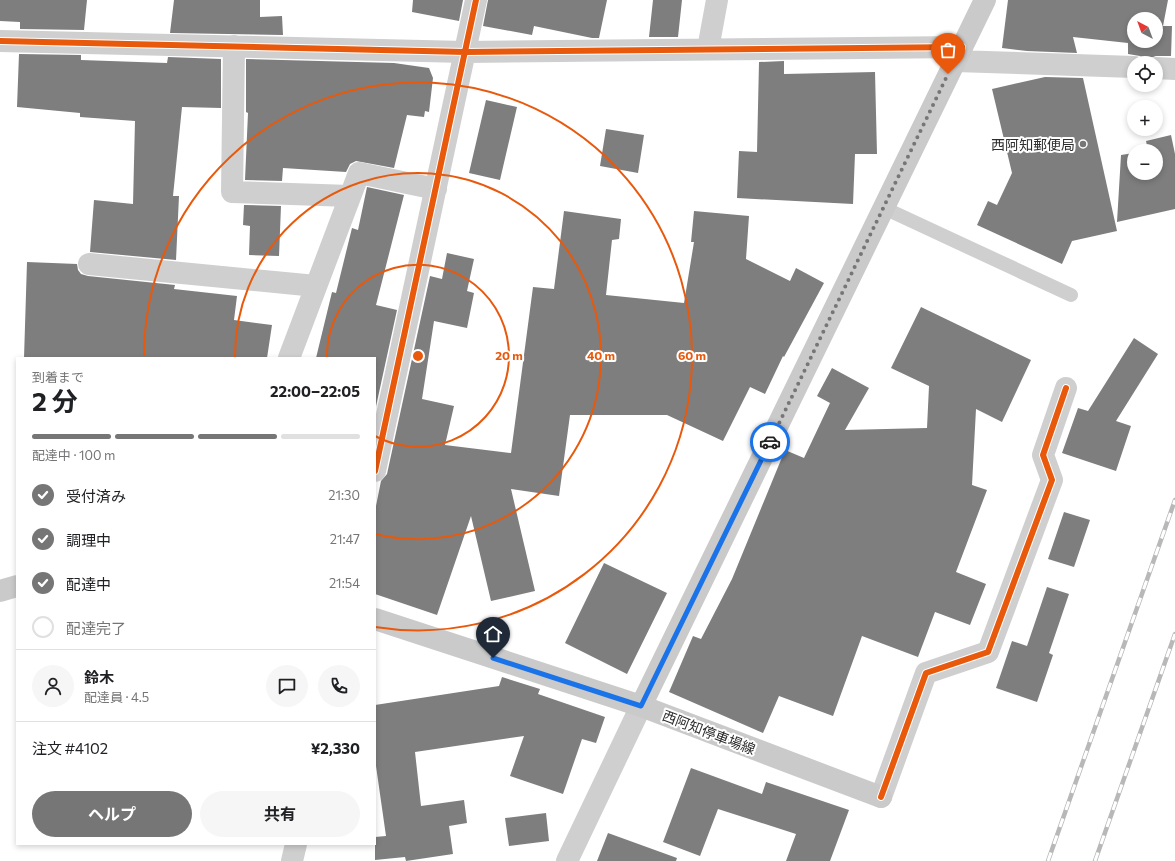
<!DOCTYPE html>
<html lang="ja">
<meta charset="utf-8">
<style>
:root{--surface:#fff;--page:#f6f6f6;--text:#202124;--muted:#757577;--line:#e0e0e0;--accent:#767676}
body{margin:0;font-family:Commissioner,"Noto Sans JP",sans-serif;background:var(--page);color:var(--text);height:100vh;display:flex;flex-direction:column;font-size:15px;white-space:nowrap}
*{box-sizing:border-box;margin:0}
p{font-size:13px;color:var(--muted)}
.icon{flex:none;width:22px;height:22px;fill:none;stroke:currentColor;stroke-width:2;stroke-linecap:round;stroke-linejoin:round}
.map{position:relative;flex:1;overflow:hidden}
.side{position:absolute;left:16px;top:357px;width:360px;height:488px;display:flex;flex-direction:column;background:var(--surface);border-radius:0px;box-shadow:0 2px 6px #0003}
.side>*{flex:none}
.needle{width:26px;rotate:319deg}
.buttons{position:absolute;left:1127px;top:12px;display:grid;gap:8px}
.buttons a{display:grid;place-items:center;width:36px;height:36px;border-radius:50%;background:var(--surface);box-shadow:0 2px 6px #0003;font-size:20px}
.pin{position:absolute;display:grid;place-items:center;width:34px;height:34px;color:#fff;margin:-41px -17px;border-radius:50% 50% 50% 0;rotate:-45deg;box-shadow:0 0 4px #0007}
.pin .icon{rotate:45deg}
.courier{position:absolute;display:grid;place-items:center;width:40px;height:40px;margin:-20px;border:3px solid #1a73e8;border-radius:50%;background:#fff;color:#222;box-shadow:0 1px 5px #0007}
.summary em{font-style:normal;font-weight:700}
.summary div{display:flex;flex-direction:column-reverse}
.summary{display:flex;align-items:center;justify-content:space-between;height:68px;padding:0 16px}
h1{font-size:26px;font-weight:700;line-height:30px}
.bar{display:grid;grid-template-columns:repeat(4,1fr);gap:6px 4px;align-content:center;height:48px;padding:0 16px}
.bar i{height:5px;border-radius:3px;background:var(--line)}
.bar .active{background:var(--accent)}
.bar p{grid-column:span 4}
.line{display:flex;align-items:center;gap:10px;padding:0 16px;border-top:1px solid var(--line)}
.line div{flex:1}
.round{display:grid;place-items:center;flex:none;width:42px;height:42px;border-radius:21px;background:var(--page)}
ol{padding:0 16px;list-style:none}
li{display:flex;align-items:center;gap:12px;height:44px}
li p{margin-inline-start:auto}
li .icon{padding:4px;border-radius:50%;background:var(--accent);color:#fff;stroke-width:4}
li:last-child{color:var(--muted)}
li i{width:22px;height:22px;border:2px solid var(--line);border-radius:50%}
.cta{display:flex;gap:8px;margin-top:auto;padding:8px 16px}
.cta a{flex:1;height:46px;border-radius:24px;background:var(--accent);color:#fff;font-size:16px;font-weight:700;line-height:46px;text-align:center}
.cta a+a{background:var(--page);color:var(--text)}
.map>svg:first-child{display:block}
.building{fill:#7e7e7e;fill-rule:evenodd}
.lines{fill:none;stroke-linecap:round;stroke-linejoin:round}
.service{stroke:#cfcfcf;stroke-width:14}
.minor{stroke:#cfcfcf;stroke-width:22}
.secondary{stroke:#cacaca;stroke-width:22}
.rail-casing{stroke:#b8b8b8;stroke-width:4.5}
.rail{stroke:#fff;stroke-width:3;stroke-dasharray:9;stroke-linecap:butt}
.cycleway-casing{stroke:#fff;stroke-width:8}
.cycleway{stroke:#e8590c;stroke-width:6}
.done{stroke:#767676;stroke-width:4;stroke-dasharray:0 7.2}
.route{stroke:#1a73e8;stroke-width:5}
.ring{fill:none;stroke:#e8590c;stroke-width:2}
.poi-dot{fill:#767676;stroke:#fff;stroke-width:1.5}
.labels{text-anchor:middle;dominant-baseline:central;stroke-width:4;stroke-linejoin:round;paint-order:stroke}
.poi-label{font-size:14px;fill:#2d2d2d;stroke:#fff;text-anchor:end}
.street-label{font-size:14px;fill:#2d2d2d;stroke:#fff}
.centre{fill:#e8590c;stroke:#fff;stroke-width:2}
.ring-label{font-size:12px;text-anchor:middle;font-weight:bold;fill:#e8590c;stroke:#fff;stroke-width:4;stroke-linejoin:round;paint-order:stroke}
</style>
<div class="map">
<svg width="1175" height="861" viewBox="0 0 1175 861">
<rect width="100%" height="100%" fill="#fff"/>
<!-- building -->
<path class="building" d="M0 0H87L84 30 20 29V22L0 21Z
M174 0H260V17L282 16 283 35 170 33Z
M413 0H463L459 21 412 12Z
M488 0H607L599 38H592L534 26 532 35 483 26Z
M653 0H682L678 37H649Z
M1008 0H1168L1163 26H1172L1171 56H1156L1144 60 1140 56 1128 54V43L1073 37 1077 53 1027 51 1002 48ZM1134 19H1156V41H1134Z
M19 54 81 55V60L167 63 168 57 221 59V108L182 107 173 196H179L176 260 90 252 94 200 133 204 135 121 80 117V113L17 107Z
M246 59 394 63 429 68 433 78 429 112 425 111 424 117 407 115 394 168 356 161 350 164 346 172 283 168 282 181 245 180 248 113 246 112Z
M784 61V74L875 72 877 154H855L853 204 737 198 739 151 757 152 759 62Z
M1045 77 1083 78 1117 231 1072 241 1062 264 977 225 988 201 997 205 1012 173 992 89Z
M486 100 517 107 500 180 469 173Z
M606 129 644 135 638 173 600 166Z
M1171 135 1175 154V209L1117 222 1121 155 1134 153V173H1156V151H1143L1148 150 1146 141Z
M367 187 404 195 376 305 397 310 375 411V358H316L332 292 336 293 352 228 358 230Z
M244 205 281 206 279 256 249 255 250 226 243 225Z
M564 211 621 219 619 239 612 240 606 295 684 303 694 242H691L694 211 749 216 746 259 790 281 796 268 824 283 784 357 783 356 765 394 750 387 723 441 667 415H570L559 496 511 489 535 591 491 601 471 516 437 615 375 594V511L381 481 387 474 430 276 442 279 447 253 474 259 467 291 474 293 467 328 434 321 422 399 454 406 445 445 511 453 533 287 554 289Z
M27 262 77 264 78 270 81 274 88 276 175 285 174 289 237 296 234 320 272 325 267 358H24Z
M921 307 1031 360 1002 422 976 409 972 485 987 490 956 572 986 584 970 625 935 612 918 657 862 636 833 716 779 696 763 733 669 692 693 636 701 639 732 579 785 450 804 458 830 403 817 396 832 368 869 388 845 430 927 428 929 386 891 368Z
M1134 338 1158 354 1116 421 1131 426 1116 471 1062 453 1078 408 1088 411Z
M1064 512 1090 520 1074 567 1048 559Z
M604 563 667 593 627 674 565 643Z
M1047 587 1069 594 1049 653 1053 655 1037 702 996 688 1012 641 1027 646Z
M502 677 540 689 538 694 605 717 596 743 582 739 563 794 510 776 524 736 415 752 421 806 464 800 467 823 449 826 453 854 406 861 405 857 375 860V837L386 836 375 759V705L499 686Z
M691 768 762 794 766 782 849 810 830 861H786L796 834 718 809 700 856 663 842Z
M546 813 549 841 509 846 505 818Z
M608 833 677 858 676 861H597Z"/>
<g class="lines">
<!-- service -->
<path class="service" d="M884 208 1071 295"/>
<!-- minor -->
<path class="minor" d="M0 41 465 52 962 47
M234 46 232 192 350 196
M708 49 717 0
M955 61 1134 67
M1156 68 1175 69
M89 264 316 286
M289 358 359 173 436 189
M375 471 476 0
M881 797 926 673 988 652 1052 480 1043 455 1066 388
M292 861 296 844
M567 861 641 706"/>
<!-- secondary -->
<path class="secondary" d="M0 591 17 586
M375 619 641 706 881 797
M641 706 985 0"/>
<!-- rail casing -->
<g class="rail-casing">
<path id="rail" d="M1048 861 1175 500
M1095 861 1175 634"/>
</g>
<!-- rail -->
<use href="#rail" class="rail"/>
<!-- cycleway casing -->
<g class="cycleway-casing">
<path id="cycleway" d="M0 41 465 52 962 47
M375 471 476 0
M881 797 926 673 988 652 1052 480 1043 455 1066 388"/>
</g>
<!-- cycleway -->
<use href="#cycleway" class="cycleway"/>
</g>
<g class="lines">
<!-- done -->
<path class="done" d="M770 442 948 74"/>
<!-- route -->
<path class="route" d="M493 658 641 706 770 442"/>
</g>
<!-- distance rings -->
<g class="ring">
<path d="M327 358A91 91 0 1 1 375 436"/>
<path d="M235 358A183 183 0 1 1 375 534"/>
<path d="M144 356A274 274 0 1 1 375 627"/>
</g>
<!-- markers -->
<circle class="poi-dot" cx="1083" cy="144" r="4"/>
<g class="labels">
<!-- poi labels -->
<g class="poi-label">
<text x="1075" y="144">西阿知郵便局</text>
</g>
<!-- street labels -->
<g class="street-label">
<text transform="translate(709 732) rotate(21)">西阿知停車場線</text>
</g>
</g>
<circle cx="418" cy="356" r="6" class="centre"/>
<g class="ring-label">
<text x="509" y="360">20 m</text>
<text x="601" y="360">40 m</text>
<text x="692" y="360">60 m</text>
</g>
</svg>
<div class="buttons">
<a><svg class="needle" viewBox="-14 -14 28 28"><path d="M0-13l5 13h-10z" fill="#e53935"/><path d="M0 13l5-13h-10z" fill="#757577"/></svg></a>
<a><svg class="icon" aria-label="locate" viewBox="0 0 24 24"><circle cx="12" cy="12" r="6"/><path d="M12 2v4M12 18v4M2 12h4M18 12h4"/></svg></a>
<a>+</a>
<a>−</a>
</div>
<div class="pin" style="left:948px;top:74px;background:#ea580c"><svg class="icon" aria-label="bag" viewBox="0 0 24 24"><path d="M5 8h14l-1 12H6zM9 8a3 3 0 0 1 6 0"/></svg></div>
<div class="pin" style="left:493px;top:658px;background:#1f2937"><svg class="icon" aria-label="home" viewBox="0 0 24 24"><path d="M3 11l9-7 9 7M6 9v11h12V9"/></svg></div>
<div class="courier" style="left:770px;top:442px"><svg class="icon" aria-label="car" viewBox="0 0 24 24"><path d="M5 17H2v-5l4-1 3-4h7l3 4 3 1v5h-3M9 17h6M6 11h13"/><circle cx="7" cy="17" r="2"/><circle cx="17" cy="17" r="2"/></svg></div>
<section class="side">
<div class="summary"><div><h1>2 分</h1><p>到着まで</p></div><em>22:00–22:05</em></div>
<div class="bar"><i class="active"></i><i class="active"></i><i class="active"></i><i></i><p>配達中 · 100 m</p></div>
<ol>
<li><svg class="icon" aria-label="check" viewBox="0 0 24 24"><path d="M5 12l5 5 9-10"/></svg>受付済み<p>21:30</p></li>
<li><svg class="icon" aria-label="check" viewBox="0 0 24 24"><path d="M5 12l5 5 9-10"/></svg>調理中<p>21:47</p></li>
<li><svg class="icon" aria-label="check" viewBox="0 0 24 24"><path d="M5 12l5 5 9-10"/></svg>配達中<p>21:54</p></li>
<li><i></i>配達完了</li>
</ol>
<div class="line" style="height:72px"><a class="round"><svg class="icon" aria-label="person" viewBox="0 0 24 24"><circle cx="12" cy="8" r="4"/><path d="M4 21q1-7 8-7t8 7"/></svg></a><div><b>鈴木</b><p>配達員 · 4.5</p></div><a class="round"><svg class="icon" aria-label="chat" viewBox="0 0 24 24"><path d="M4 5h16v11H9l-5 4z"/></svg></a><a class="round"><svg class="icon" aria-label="phone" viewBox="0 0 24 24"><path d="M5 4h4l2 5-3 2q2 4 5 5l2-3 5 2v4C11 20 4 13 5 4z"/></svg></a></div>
<div class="line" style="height:52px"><div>注文 #4102</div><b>¥2,330</b></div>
<div class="cta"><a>ヘルプ</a><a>共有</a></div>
</section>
</div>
